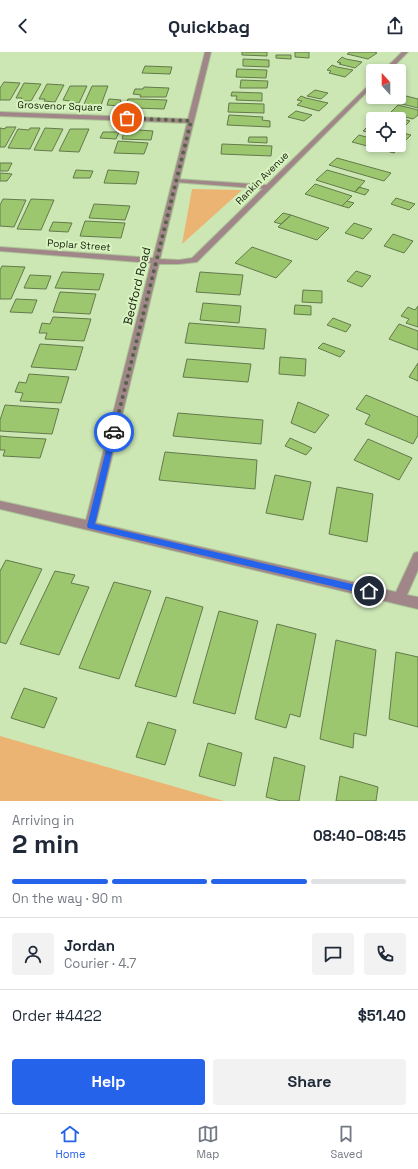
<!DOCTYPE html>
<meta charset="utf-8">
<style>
:root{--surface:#fff;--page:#f2f2f3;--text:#1f2937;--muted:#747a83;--line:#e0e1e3;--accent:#2563eb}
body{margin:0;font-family:"Space Grotesk",sans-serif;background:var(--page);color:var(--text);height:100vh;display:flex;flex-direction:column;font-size:15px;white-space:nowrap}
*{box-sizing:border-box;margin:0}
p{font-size:13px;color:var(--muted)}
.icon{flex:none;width:22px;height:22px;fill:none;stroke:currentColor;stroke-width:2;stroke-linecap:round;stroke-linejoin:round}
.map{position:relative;height:749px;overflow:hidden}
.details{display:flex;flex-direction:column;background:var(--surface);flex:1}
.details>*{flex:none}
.needle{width:26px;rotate:339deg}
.fabs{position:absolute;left:366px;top:12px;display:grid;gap:8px}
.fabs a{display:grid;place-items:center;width:40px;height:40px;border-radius:4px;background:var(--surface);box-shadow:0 2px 6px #0003;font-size:20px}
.pin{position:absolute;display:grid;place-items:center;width:34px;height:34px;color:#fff;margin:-17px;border:2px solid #fff;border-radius:50%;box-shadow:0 1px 4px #0007}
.courier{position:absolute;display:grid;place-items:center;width:40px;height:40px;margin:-20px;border:3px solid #2563eb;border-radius:50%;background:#fff;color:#222;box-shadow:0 1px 5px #0007}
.headline em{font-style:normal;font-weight:600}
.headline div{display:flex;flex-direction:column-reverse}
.headline{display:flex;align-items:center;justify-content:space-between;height:68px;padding:0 12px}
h1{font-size:26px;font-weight:600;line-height:30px}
.bar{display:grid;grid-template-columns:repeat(4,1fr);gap:6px 4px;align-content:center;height:48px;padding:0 12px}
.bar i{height:5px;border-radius:3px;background:var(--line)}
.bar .selected{background:var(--accent)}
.bar p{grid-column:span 4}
.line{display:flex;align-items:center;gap:10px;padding:0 12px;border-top:1px solid var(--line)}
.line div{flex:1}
.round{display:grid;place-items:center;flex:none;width:42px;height:42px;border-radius:4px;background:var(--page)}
.primary-button{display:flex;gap:8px;margin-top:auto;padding:8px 12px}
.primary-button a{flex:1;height:46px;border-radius:4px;background:var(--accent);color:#fff;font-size:16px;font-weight:600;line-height:46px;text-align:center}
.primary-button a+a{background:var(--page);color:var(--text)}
header{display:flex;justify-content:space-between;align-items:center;height:52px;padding:0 12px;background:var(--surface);font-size:18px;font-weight:600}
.dock{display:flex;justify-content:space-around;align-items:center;height:56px;border-top:1px solid var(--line);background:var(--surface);font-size:11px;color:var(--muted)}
.dock a{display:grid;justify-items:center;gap:2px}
.dock .selected{color:var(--accent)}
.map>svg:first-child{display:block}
.green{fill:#ebb473}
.building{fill:#9cc76e;stroke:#637a4c}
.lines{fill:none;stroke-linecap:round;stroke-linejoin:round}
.lane-casing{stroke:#abc296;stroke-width:2}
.street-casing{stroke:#abc296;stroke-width:2}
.lane{fill:#a18689;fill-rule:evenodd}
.street{fill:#a18689;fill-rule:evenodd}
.route{fill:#2563eb}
.done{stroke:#546346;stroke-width:4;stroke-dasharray:0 7.2}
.labels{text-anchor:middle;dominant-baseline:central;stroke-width:4;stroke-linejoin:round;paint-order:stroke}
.far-street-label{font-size:10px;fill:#141d0b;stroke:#d9f4c1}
.street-label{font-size:12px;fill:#141d0b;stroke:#d9f4c1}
</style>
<header><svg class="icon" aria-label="back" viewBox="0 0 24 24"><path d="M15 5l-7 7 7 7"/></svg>Quickbag<svg class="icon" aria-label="share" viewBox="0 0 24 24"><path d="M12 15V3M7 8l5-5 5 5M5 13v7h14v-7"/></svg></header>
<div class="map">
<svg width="418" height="749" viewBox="0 0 418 749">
<rect width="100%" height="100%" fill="#cce6b4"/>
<!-- green -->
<path class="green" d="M192 137 242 138 182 192Z
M0 684 224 749H0Z"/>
<!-- building -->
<path class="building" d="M242 0H267V4L242 3Z
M295 0H309V6L295 5Z
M350 0H374L377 1 368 7 347 2Z
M276 3H291V7L276 6Z
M342 5 346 7 362 10 355 16 339 12 341 11 337 10Z
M243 7 269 8V15L243 14Z
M332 13 337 15 353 18 345 25 329 21 331 19 327 18Z
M145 14 172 15 170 22 142 21Z
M237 17 267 18 266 26 236 25Z
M241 28 268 29 267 36H240Z
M4 30 20 31 10 48H0V36Z
M24 31 41 32 31 49H21L22 46H16Z
M47 32 64 33 55 50 44 49 45 47H39Z
M70 34H87L79 51H69L70 49 63 48Z
M92 34H108L101 53 84 52Z
M144 35 169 36 166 45H140L141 43 133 42 135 37H143Z
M315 38 328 41 321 47 307 44Z
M232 40 262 41V49L236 48 237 44H231Z
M402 43 418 47V56L394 50Z
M301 44 306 46 328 51 319 59 297 53 302 49 297 48Z
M109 47 121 48 119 54 107 53Z
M128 47H138L167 48 164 57 135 56 136 52H126Z
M229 51 264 52V61L228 60Z
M398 53 418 58V63L413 67 390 61Z
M296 59 312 63 304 69 288 65Z
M229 63 263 65 262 68 270 69V75L227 73Z
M388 63 410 69 401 78 399 77V67H384Z
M370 72 373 73V81L363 79Z
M6 75H16L5 95H0V76L5 77Z
M30 76H40L30 97 8 96 18 77 29 78Z
M45 76 63 77 52 99 34 98Z
M70 77H89L79 100 59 99Z
M125 77 153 79 151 88 122 87Z
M103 80H119L116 87 100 86Z
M399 80 411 83 404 90 399 88Z
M359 83 373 87V93L401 94 394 101 352 90Z
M249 85H267V91L248 90Z
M118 89 148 91 144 102 114 101Z
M222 92 272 94 271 104 221 102Z
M337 106 391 121 384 129 329 113Z
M0 111H12L8 119H0Z
M76 118 93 119 90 126H73Z
M108 118 139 120 136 132 104 131Z
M327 118 365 129 355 140 316 128Z
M0 121 12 122 7 129H0Z
M315 132 352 144 342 154 305 142Z
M359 135 369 138 365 143 355 140Z
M396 146 415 152 409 158 391 152Z
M3 147 26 148 14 175 0 174V153Z
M31 147 54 148 41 178 17 177Z
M347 149 354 151 349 156 342 154Z
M94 152 130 154 125 168 89 166Z
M283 161 291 163 281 172 274 170Z
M291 163 329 176 317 188 278 175Z
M85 169 125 171 121 186 80 184Z
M53 170 72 171 68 180 49 179Z
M354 171 372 177 363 187 345 181Z
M393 182 413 189 404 201 384 194Z
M252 195 292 209 276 226 235 211Z
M2 214 25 215 11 247H0V218Z
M356 219 371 224 362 235 347 229Z
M62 220 104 222 99 238 55 236Z
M200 220 243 223 240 243 196 240Z
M30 223 51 224 46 237 24 236Z
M303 238 322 239V251L302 250Z
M60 240 96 242 90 262 53 260Z
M16 247 37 248 32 261 10 260Z
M203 251 241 254 239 271 200 268Z
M295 253 311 254V263L294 262Z
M418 254V275L406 271 409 267 401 264 408 255 415 258Z
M53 265 91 267 84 289 45 287 47 281H39L42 271 50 272Z
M333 266 351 273 346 280 327 273Z
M189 271 266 277 264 297 185 291Z
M399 272 418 279V298L389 287Z
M323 291 345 299 340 305 318 296Z
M40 292 83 295 76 318 31 315Z
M280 305 306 307 305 324 279 322Z
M187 307 251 312 248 330 183 325Z
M418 311V329L409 325Z
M29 322 69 325 61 351 20 349 23 341 15 340 19 330 26 331Z
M366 343 418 365V383L413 392 365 372 370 363 356 357Z
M298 350 329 363 315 381 291 371Z
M5 353 59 357 52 382 0 379V368Z
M178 361 263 368 261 392 173 384Z
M0 384 10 385 46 387 40 406 3 404 5 398H0Z
M290 386 312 396 306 403 285 394Z
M368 387 412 406 399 428 354 408Z
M165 400 257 408 255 437 159 428Z
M275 423 311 430 303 468 266 461Z
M337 435 373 442 367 490 329 482Z
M6 508 42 517 6 592 0 590V519Z
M55 519 75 523 71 531 89 535 59 603 20 592Z
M114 530 151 539 119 627 79 616Z
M166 545 203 555 176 645 135 634Z
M219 559 258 569 235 662 193 651Z
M277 572 316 582 300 665 290 662 286 676 255 667Z
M336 588 376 598 366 684 354 681 353 696 320 687Z
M396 600 418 605V675L389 667Z
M24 636 57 646 44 676 11 666Z
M148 670 176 678 165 713 136 705Z
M208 691 242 701 235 734 199 724Z
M274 705 305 714 299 749H281L266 745Z
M340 724 378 735 376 749H336Z"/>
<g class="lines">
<!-- lane casing -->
<g class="lane-casing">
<path id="lane" d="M176 127 267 133 270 135 267 137 174 130 173 129Z"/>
</g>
<!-- street casing -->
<g class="street-casing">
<path id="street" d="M205 0H211L160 207 179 208 192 206 373 29V34L197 210 179 212H159L96 471 396 540 414 501 418 500V518L407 543 418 545V557L0 457V449L86 468 151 211 0 199V195L153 206 187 71 0 64V60L188 67Z
M402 0H408L389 19H383Z"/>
</g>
<!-- lane -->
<use href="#lane" class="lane"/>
<!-- street -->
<use href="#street" class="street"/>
</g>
<!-- route -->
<path class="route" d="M111 378H116L117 380 95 472 369 536 373 539 372 542 369 543 88 476 87 474Z"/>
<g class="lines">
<!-- done -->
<path class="done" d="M114 380 191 69 127 66"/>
</g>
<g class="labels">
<!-- far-street labels -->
<g class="far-street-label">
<text transform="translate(60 54) rotate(2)">Grosvenor Square</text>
<text transform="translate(262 126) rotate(-45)">Rankin Avenue</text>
<text transform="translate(79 193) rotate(4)">Poplar Street</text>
</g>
<!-- street labels -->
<g class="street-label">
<text transform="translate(137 234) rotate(-76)">Bedford Road</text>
</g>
</g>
</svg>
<div class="fabs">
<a><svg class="needle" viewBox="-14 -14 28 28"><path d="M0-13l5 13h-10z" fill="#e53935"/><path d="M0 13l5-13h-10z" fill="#747a83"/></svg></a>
<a><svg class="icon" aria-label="locate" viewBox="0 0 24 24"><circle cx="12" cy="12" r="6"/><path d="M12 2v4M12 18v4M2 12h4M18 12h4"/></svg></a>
</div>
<div class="pin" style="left:127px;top:66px;background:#ea580c"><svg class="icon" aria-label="bag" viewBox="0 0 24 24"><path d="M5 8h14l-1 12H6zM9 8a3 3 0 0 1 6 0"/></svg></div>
<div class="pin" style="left:369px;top:539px;background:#1f2937"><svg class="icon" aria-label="home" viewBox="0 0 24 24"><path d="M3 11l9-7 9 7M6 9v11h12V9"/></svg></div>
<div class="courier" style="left:114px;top:380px"><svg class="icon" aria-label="car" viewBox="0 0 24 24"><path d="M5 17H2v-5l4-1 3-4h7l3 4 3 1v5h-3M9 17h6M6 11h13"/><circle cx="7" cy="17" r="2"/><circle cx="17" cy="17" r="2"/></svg></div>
</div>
<section class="details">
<div class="headline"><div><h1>2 min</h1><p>Arriving in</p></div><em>08:40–08:45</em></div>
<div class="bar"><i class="selected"></i><i class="selected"></i><i class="selected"></i><i></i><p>On the way · 90 m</p></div>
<div class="line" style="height:72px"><a class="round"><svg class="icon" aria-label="person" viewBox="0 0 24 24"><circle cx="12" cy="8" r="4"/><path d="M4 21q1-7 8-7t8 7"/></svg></a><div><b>Jordan</b><p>Courier · 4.7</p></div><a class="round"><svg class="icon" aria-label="chat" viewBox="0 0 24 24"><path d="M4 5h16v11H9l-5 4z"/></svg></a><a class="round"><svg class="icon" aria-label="phone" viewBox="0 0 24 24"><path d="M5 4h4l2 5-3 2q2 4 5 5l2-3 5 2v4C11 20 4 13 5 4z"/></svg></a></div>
<div class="line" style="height:52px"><div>Order #4422</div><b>$51.40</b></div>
<div class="primary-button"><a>Help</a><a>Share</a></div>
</section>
<nav class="dock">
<a class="selected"><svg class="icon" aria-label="home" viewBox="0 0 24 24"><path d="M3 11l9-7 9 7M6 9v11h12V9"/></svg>Home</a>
<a><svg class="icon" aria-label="map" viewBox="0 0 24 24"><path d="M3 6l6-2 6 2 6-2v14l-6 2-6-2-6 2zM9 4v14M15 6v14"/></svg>Map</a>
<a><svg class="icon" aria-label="saved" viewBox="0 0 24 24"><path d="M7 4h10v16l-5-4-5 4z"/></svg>Saved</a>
</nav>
